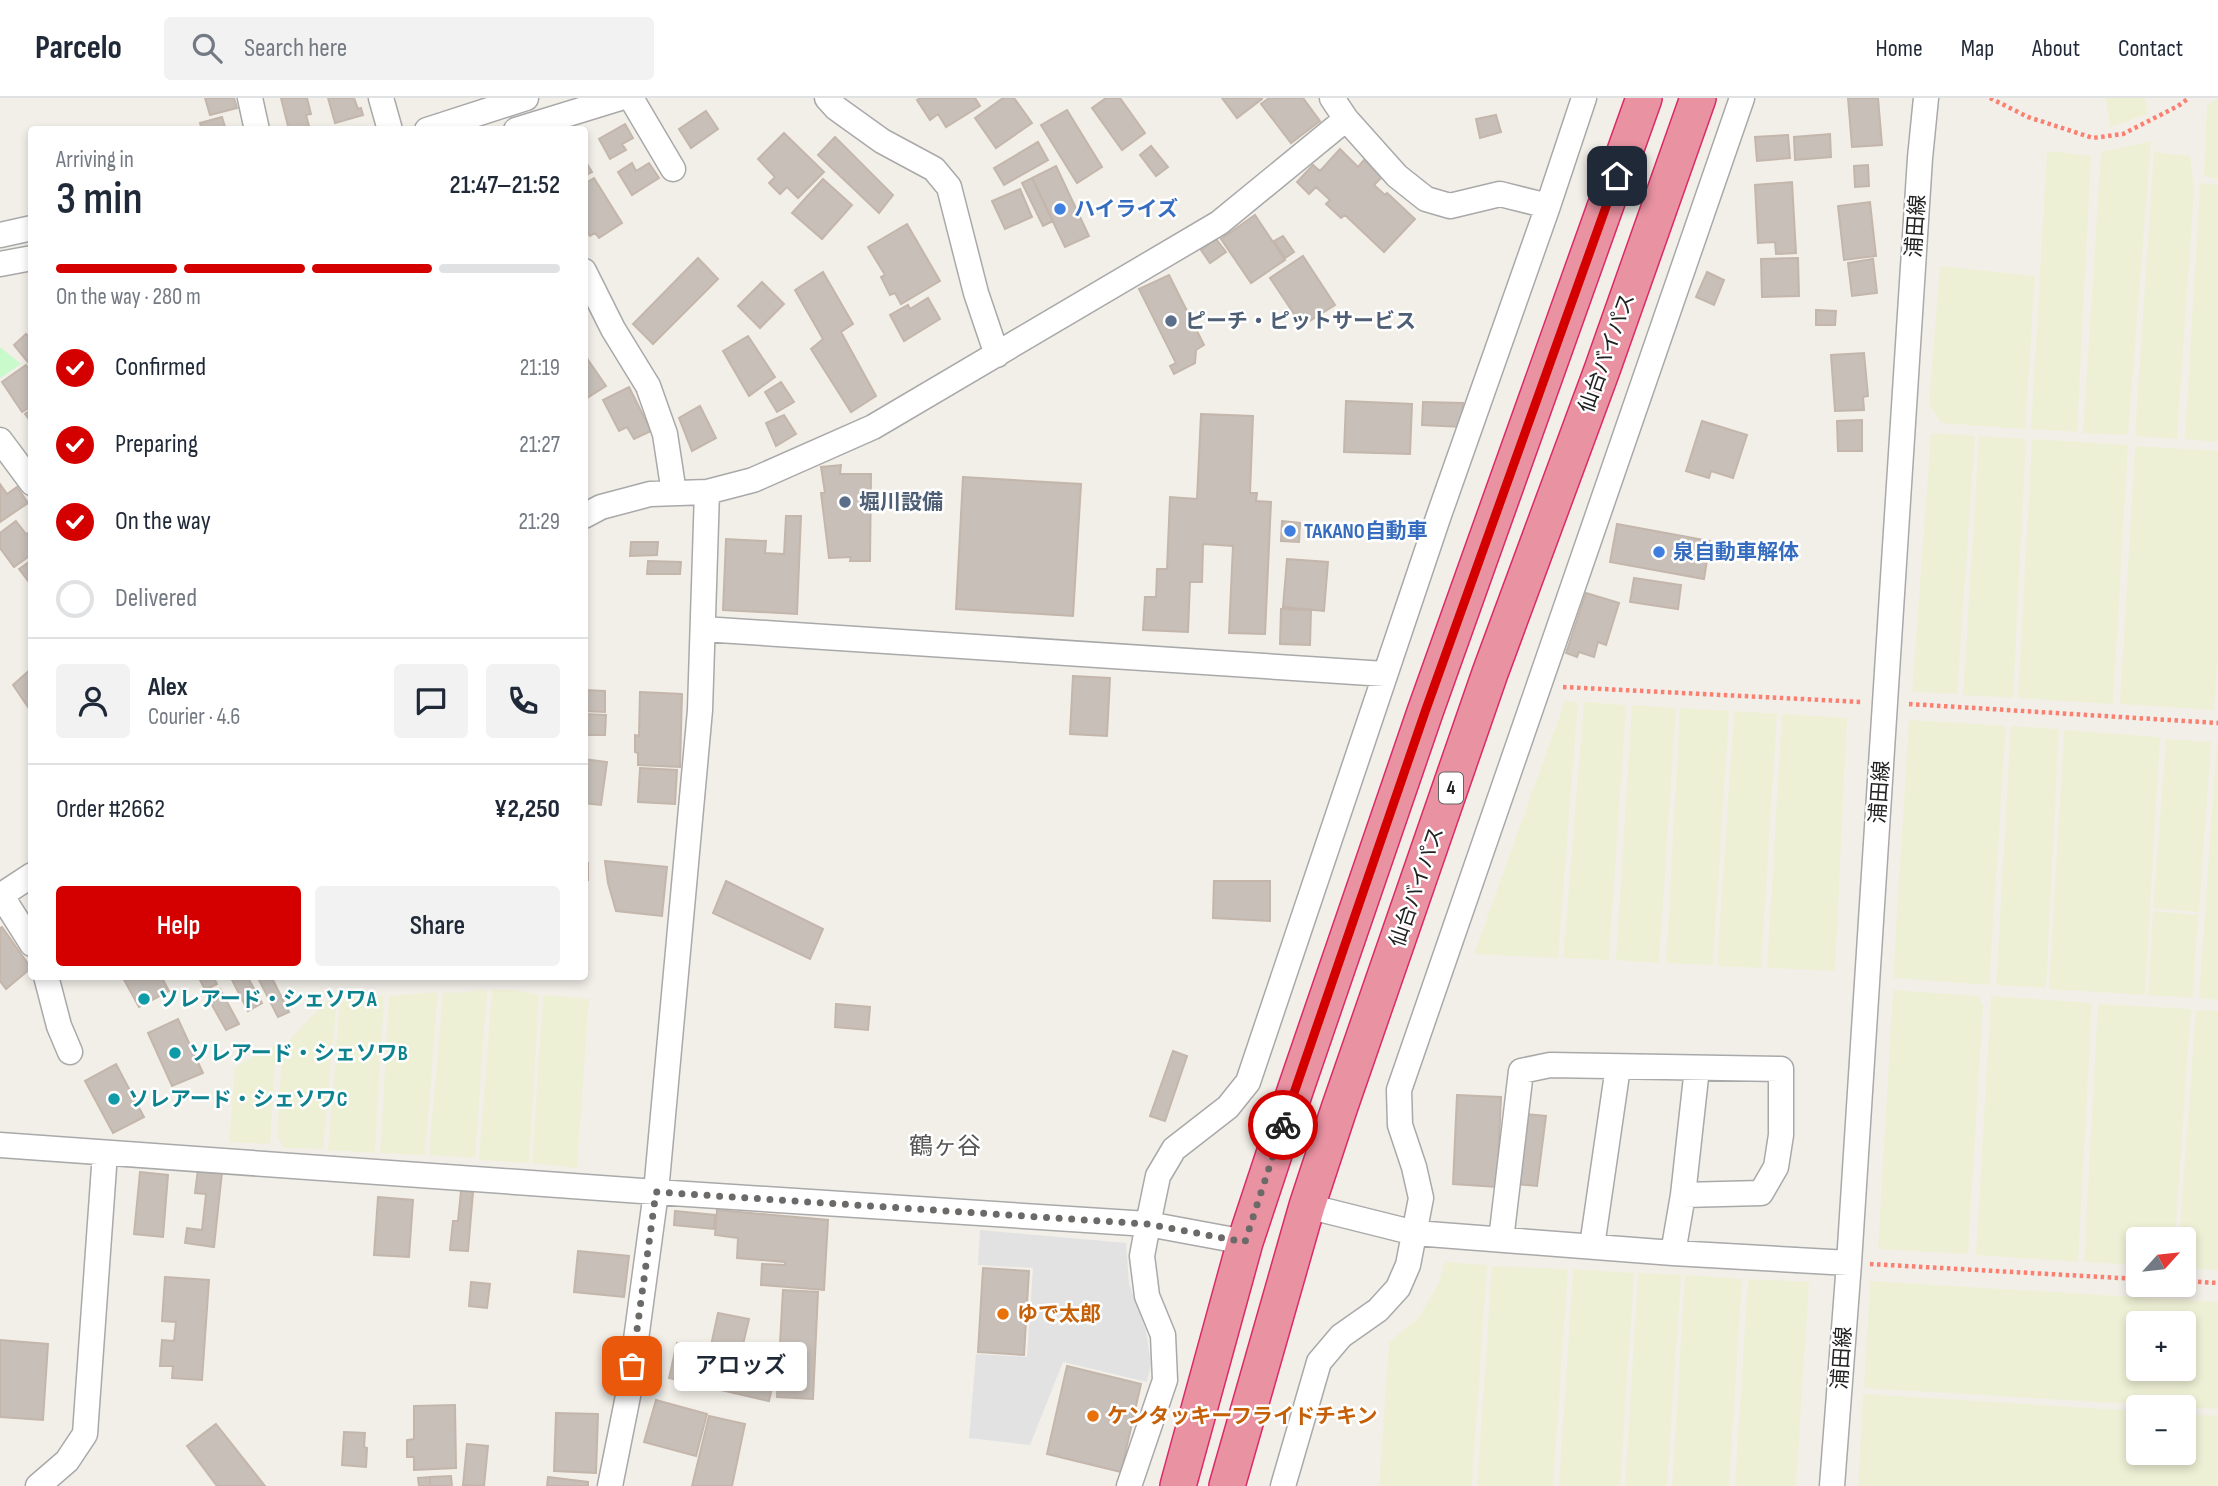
<!DOCTYPE html>
<meta charset="utf-8">
<style>
:root{--surface:#fff;--page:#f2f2f3;--text:#1f2937;--muted:#747a83;--line:#e0e1e3;--accent:#d40000}
body{margin:0;font-family:"Sofia Sans Condensed","Noto Sans JP",sans-serif;background:var(--page);color:var(--text);height:100vh;display:flex;flex-direction:column;font-size:26px;white-space:nowrap}
*{box-sizing:border-box;margin:0}
p{font-size:23px;color:var(--muted)}
.icon{flex:none;width:38px;height:38px;fill:none;stroke:currentColor;stroke-width:2;stroke-linecap:round;stroke-linejoin:round}
.map{position:relative;flex:1;overflow:hidden}
.details{position:absolute;left:28px;top:28px;width:560px;height:854px;display:flex;flex-direction:column;background:var(--surface);border-radius:7px;box-shadow:0 4px 10px #0003}
.details>*{flex:none}
.needle{width:46px;rotate:63deg}
.fabs{position:absolute;left:2126px;top:1129px;display:grid;gap:14px}
.fabs a{display:grid;place-items:center;width:70px;height:70px;border-radius:7px;background:var(--surface);box-shadow:0 4px 10px #0003;font-size:35px}
.pin{position:absolute;display:grid;place-items:center;width:60px;height:60px;color:#fff;margin:-30px;border-radius:14px;box-shadow:0 4px 10px #0006}
.courier{position:absolute;display:grid;place-items:center;width:70px;height:70px;margin:-35px;border:5px solid #d40000;border-radius:50%;background:#fff;color:#222;box-shadow:0 2px 9px #0007}
.bubble{position:absolute;height:49px;border-radius:7px;background:var(--surface);box-shadow:0 4px 10px #0003;font-size:23px;font-weight:600;line-height:49px;text-align:center}
.overview em{font-style:normal;font-weight:600}
.overview div{display:flex;flex-direction:column-reverse}
.overview{display:flex;align-items:center;justify-content:space-between;height:119px;padding:0 28px}
h1{font-size:46px;font-weight:600;line-height:52px}
.bar{display:grid;grid-template-columns:repeat(4,1fr);gap:10px 7px;align-content:center;height:84px;padding:0 28px}
.bar i{height:9px;border-radius:5px;background:var(--line)}
.bar .on{background:var(--accent)}
.bar p{grid-column:span 4}
.line{display:flex;align-items:center;gap:18px;padding:0 28px;border-top:2px solid var(--line)}
.line div{flex:1}
.round{display:grid;place-items:center;flex:none;width:74px;height:74px;border-radius:7px;background:var(--page)}
ol{padding:0 28px;list-style:none}
li{display:flex;align-items:center;gap:21px;height:77px}
li p{margin-inline-start:auto}
li .icon{padding:7px;border-radius:50%;background:var(--accent);color:#fff;stroke-width:4}
li:last-child{color:var(--muted)}
li i{width:38px;height:38px;border:4px solid var(--line);border-radius:50%}
.button{display:flex;gap:14px;margin-top:auto;padding:14px 28px}
.button a{flex:1;height:80px;border-radius:7px;background:var(--accent);color:#fff;font-size:28px;font-weight:600;line-height:80px;text-align:center}
.button a+a{background:var(--page);color:var(--text)}
header{display:flex;align-items:center;gap:42px;box-sizing:border-box;height:98px;padding:0 35px;background:var(--surface);border-bottom:2px solid var(--line)}
header strong{font-size:33px}
nav{display:flex;gap:38px;margin-inline-start:auto;font-size:24px}
.search{width:490px;height:63px;background:var(--page);display:flex;align-items:center;gap:18px;box-sizing:border-box;padding:0 24px;border-radius:7px;color:var(--muted);font-size:26px}
.map>svg:first-child{display:block}
.farmland{fill:#eef0d5;fill-rule:evenodd}
.park{fill:#c8facc}
.parking{fill:#e2e2e2}
.building{fill:#c7bfb8;stroke:#c4b6ab;stroke-width:2}
.lines{fill:none;stroke-linecap:round;stroke-linejoin:round}
.minor-casing{stroke:#a9a9a9;stroke-width:27}
.highway-casing{stroke:#dc2a67;stroke-width:38}
.path{stroke:#fa8072;stroke-width:4.5;stroke-dasharray:3.5 3.5;stroke-linecap:butt}
.minor{stroke:#fff;stroke-width:24}
.highway{stroke:#e892a2;stroke-width:35}
.done{stroke:#6b6a68;stroke-width:7;stroke-dasharray:0 12.6}
.route{stroke:#d40000;stroke-width:9}
.shop-dot{fill:#3f7fe0;stroke:#fff;stroke-width:2.5}
.service-dot{fill:#5c6f8a;stroke:#fff;stroke-width:2.5}
.culture-dot{fill:#0f9aa8;stroke:#fff;stroke-width:2.5}
.food-dot{fill:#e8710a;stroke:#fff;stroke-width:2.5}
.labels{text-anchor:middle;dominant-baseline:central;stroke-width:5;stroke-linejoin:round;paint-order:stroke}
.shield{fill:#fff;stroke:#646464;stroke-width:2}
.shield-label{font-size:19px;font-weight:bold;fill:#222}
.shop-label{font-size:21px;font-weight:bold;fill:#366cbe;stroke:#fff;text-anchor:start}
.street-label{font-size:21px;fill:#222;stroke:#fff}
.service-label{font-size:21px;font-weight:bold;fill:#4e5e75;stroke:#fff;text-anchor:start}
.culture-label{font-size:21px;font-weight:bold;fill:#0d838f;stroke:#fff;text-anchor:start}
.food-label{font-size:21px;font-weight:bold;fill:#c56008;stroke:#fff;text-anchor:start}
.quarter-label{font-size:24px;fill:#555;stroke:#fff}
</style>
<header>
<strong>Parcelo</strong>
<div class="search"><svg class="icon" aria-label="search" viewBox="0 0 24 24"><circle cx="10" cy="10" r="6"/><path d="M15 15l6 6"/></svg>Search here</div>
<nav><a>Home</a><a>Map</a><a>About</a><a>Contact</a></nav>
</header>
<div class="map">
<svg width="2218" height="1388" viewBox="0 0 2218 1388">
<rect width="100%" height="100%" fill="#f2efe9"/>
<!-- farmland -->
<path class="farmland" d="M2106 0H2145L2148 16 2110 29Z
M2218 0V81L2204 78 2207 7Z
M2151 43 2128 337 2083 335 2101 54Z
M2047 53 2091 58 2077 334 2031 331Z
M2154 54 2190 58 2194 92 2177 341 2135 338Z
M2200 85 2218 87V344L2185 341Z
M1940 168 2035 178 2025 331 1941 325 1929 306Z
M1931 335 1975 338 1957 596 1912 594Z
M1979 338 2026 341 2013 600 1963 597Z
M2032 341 2128 347 2113 606 2018 600Z
M2135 348 2218 353V551L2214 612 2120 606Z
M1565 603 1578 604 1558 860 1474 856Z
M1584 604 1626 607 1609 862 1563 860Z
M1632 607 1676 610 1659 865 1616 862Z
M1680 610 1729 613 1713 867 1666 865Z
M1734 613 1777 616 1761 870 1717 868Z
M1782 616 1847 620 1835 873 1767 870Z
M1909 622 2006 628 1989 887 1893 880Z
M2011 628 2059 631 2046 890 1996 887Z
M2064 632 2160 639 2145 897 2049 891Z
M2166 641 2211 644 2199 814 2153 810Z
M2217 641H2218V902L2199 900Z
M2153 813 2198 817 2193 900 2148 897Z
M492 891 521 893 539 897 529 1065 479 1062Z
M487 892 475 1060 429 1057 443 894 456 895Z
M1893 892 1978 898 1983 908 1968 1156 1878 1151Z
M438 894 425 1057 380 1055 389 898Z
M543 897 589 901 577 1070 532 1065Z
M384 898 375 1055 328 1052 340 900Z
M1991 898 2092 905 2078 1164 1976 1157Z
M337 901 323 1051 284 1050 277 1038 282 957 289 942 328 902Z
M2098 906 2191 911 2175 1141H2138V1167L2084 1164Z
M2196 912 2218 913V1172L2184 1170V1141H2179Z
M276 947 270 1046 229 1044 235 969Z
M1445 1164 1487 1167 1472 1388H1379L1389 1244 1418 1220 1438 1187Z
M1492 1168 1568 1171 1553 1388H1477Z
M1573 1171 1634 1175 1620 1388H1559Z
M1638 1175 1681 1177 1667 1388H1625Z
M1685 1177 1742 1181 1729 1388H1672Z
M1748 1181 1809 1184 1796 1388H1735Z
M1870 1183 2218 1204V1311L1864 1290ZM2138 1225H2184V1270H2138Z
M1863 1296 2138 1313V1354H2184V1316L2218 1318 2217 1388H1858Z"/>
<!-- park -->
<path class="park" d="M0 249 21 266 0 280Z"/>
<!-- parking -->
<path class="parking" d="M980 1132 1126 1145 1129 1186 1146 1233 1151 1266 1147 1284 1063 1264 1030 1347 969 1340 976 1256 1027 1259 1033 1170 978 1167Z"/>
<!-- building -->
<path class="building" d="M205 0H234L237 10 210 17Z
M281 0H307L311 16 306 17 309 28 289 32Z
M328 0H354L358 11 361 10 363 17 335 25Z
M920 0H975L980 8 946 29 938 16 930 22 917 2Z
M1003 0H1014L1032 25 996 50 975 20Z
M1106 0H1120L1145 35 1122 52 1092 10Z
M1222 0H1262V1L1237 20Z
M1269 0H1303L1320 23 1291 45 1261 6Z
M1848 0H1878L1882 47 1852 49Z
M1067 12 1102 69 1077 85 1041 27Z
M706 13 718 31 691 50 679 31Z
M1496 17 1501 34 1480 40 1476 21Z
M222 19 226 32H202L200 25Z
M625 26 633 40 622 46 626 52 610 61 599 41Z
M784 35 824 74 798 100 787 89 780 96 769 85 775 79 758 61Z
M1830 36 1831 59 1795 62 1794 39Z
M1788 37 1790 60 1757 63 1755 39Z
M835 39 893 97 879 115 818 57Z
M1038 44 1048 62 1004 87 994 70Z
M1151 48 1168 69 1156 78 1140 57Z
M1340 51 1358 69 1364 62 1382 79 1374 87 1385 97 1387 95 1415 121 1384 154 1345 117 1341 120 1326 106 1330 102 1316 89 1309 96 1297 84 1313 67 1320 73Z
M584 61 592 74 584 78Z
M632 65 636 73 649 65 659 80 632 97 618 74Z
M1868 67 1869 88 1855 89 1854 68Z
M1056 68 1089 138 1065 149 1032 80Z
M594 80 622 125 599 140 595 135 590 138 584 129V86Z
M1032 80 1053 123 1043 128 1022 85Z
M823 81 852 107 822 141 792 115Z
M1792 84 1796 155 1776 156 1775 144 1758 145 1755 87Z
M1020 91 1032 119 1005 131 992 103Z
M1870 104 1876 158 1844 162 1838 108Z
M1255 117 1285 162 1251 185 1221 141Z
M907 126 940 183 901 206 895 195 890 197 881 179 885 177 868 149Z
M1283 138 1294 154 1285 160 1274 143Z
M1216 141 1226 154 1210 165 1201 152Z
M1303 158 1335 207 1302 228 1270 180Z
M698 160 718 181 653 246 633 226Z
M1798 160 1799 198 1762 199 1761 161Z
M1873 161 1877 195 1852 198 1848 165Z
M823 174 853 226 841 234 876 298 851 314 811 251 823 241 795 192Z
M1707 174 1724 182 1714 207 1696 199Z
M1169 177 1204 247 1196 252 1195 265 1174 276 1170 268 1176 265 1139 191Z
M762 184 784 206 760 230 738 208Z
M928 200 940 221 904 243 890 217 908 207 910 211Z
M1816 212 1836 213 1835 227H1816Z
M26 236 32 242 31 268 14 247Z
M748 238 775 279 749 298 723 253Z
M1864 255 1868 298 1863 299 1864 312 1835 313 1831 257Z
M584 256 606 288 584 302Z
M26 267 32 275V308L22 314 2 284Z
M781 284 794 304 777 314 765 294Z
M629 289 651 333 634 341 627 329 619 333 603 302Z
M1346 303 1412 306 1410 356 1344 354Z
M1423 304 1463 305 1462 329 1422 327Z
M700 308 716 340 692 353 679 320Z
M32 311V325L25 316Z
M1201 316 1253 318 1250 395H1257L1256 403 1271 404 1265 536 1229 535 1233 448 1203 446 1202 484H1190L1188 534 1143 532 1145 499H1156L1157 471H1167L1170 399 1197 401Z
M784 317 796 336 776 348 766 325Z
M1862 322V353H1838L1837 323Z
M1702 323 1747 337 1733 380 1711 373 1709 380 1686 373Z
M841 367 840 376H871L870 463H850L851 459 829 460 821 395H825L821 369Z
M963 379 1081 386 1073 518 956 511Z
M0 386 7 396 17 389 28 405 0 424Z
M786 418H801L797 516 723 512 726 441 766 443 765 455 784 456Z
M16 423 26 436 30 434 32 436V456L14 469 0 450V435Z
M1282 423 1300 425 1299 444 1281 443Z
M1617 426 1710 443 1704 481 1610 464Z
M631 444H658L657 457 630 458Z
M1287 461 1328 464 1324 513 1283 509Z
M32 462V488L19 471Z
M648 463 681 464 680 476H647Z
M1634 480 1681 487 1678 511 1630 504Z
M1586 495 1619 505 1606 547 1598 544 1594 559 1579 554 1577 559 1566 555Z
M1281 511 1311 512 1310 547 1280 546Z
M32 570V615L13 587Z
M1073 578 1110 580 1107 638 1070 636Z
M584 592 605 593V614L584 613Z
M640 594 682 596 680 669 638 667V655L635 654V637L639 638Z
M584 616 606 617 605 637H584Z
M584 661 607 664 601 707 584 705Z
M640 670 677 672 675 706 638 704Z
M605 763 667 769 662 818 616 813 608 785Z
M584 764 588 765V782H584Z
M726 783 823 831 810 861 713 815Z
M1214 783H1270V823L1213 820Z
M2 829 31 870 6 891 0 883V830Z
M122 878H161L169 893 139 909Z
M198 878H213L217 886 205 892Z
M230 878H247L262 905 248 913Z
M257 878H271L289 914 278 919Z
M220 891 239 926 226 932 207 898Z
M836 906 870 909 868 932 835 929Z
M178 921 203 975 172 988 148 935Z
M1173 953 1187 958 1165 1023 1150 1018Z
M116 966 144 1019 113 1035 85 983Z
M1457 997 1501 999 1497 1089 1453 1086Z
M1525 1016 1546 1018 1537 1088 1516 1086Z
M198 1071 222 1074 214 1149 185 1145 187 1130 202 1132 206 1096 195 1095Z
M140 1074 168 1077 163 1139 134 1136Z
M461 1093 473 1094 468 1153 450 1152 453 1123H458Z
M378 1099 413 1102 409 1159 374 1157Z
M717 1112 828 1122 824 1192 761 1187 762 1166 785 1167V1164L737 1160 738 1140 715 1137Z
M675 1113 715 1117 714 1131 674 1127Z
M578 1153 629 1158 624 1199 574 1194Z
M983 1170 1029 1173 1024 1257 978 1254Z
M165 1179 209 1182 202 1282 172 1280 173 1268H160L162 1242 174 1243 176 1224 162 1223Z
M471 1184 490 1186 487 1210 469 1208Z
M783 1192 818 1194 813 1301 777 1299Z
M718 1215 749 1221 741 1255 778 1263 769 1303 669 1280 677 1245 710 1252Z
M0 1242 48 1246 43 1322 0 1319Z
M1067 1268 1141 1286 1121 1374 1047 1356Z
M656 1302 707 1316 696 1358 644 1344Z
M455 1307 456 1370 414 1372V1359H407V1342L414 1341V1308Z
M556 1315 598 1316 596 1375 554 1373Z
M709 1318 745 1326 732 1388H692Z
M216 1326 265 1388H217L187 1348Z
M344 1334 365 1335 364 1349 367 1350 366 1369 342 1367Z
M467 1346 488 1348 484 1388 463 1387Z
M451 1378 452 1388H430V1379Z
M430 1379V1388H419L418 1380Z
M548 1379 588 1384V1388H547Z"/>
<g class="lines">
<!-- minor casing -->
<g class="minor-casing">
<path id="minor" d="M250 0 257 32
M381 0 390 32
M631 0 673 71
M827 0 836 10 882 43 934 71 949 89 976 195 997 257
M1346 21 1397 78 1426 101 1450 108 1500 96 1548 108 1584 0
M427 32 526 0
M516 32 620 0
M0 137 32 130
M0 166 32 160
M584 173 613 231 648 288 665 336 674 395
M0 342 32 385
M584 418 601 409 650 396 707 394 753 382 873 329 1219 125 1346 21 1332 0
M703 531 1385 576
M1 797 32 846
M0 798 32 777
M46 878 59 928 70 954
M0 1047 656 1094 1148 1126 1142 1158 1147 1198 1163 1237 1165 1282 1129 1388
M1683 1097 1697 970
M1307 1108 1415 1135 1673 1155 1849 1165
M1501 1142 1521 973 1550 967 1781 971V1037L1776 1069 1761 1095 1683 1097 1673 1155
M1245 1144 1148 1126 1158 1078 1174 1051 1228 1009 1248 984 1438 420 1548 108
M1592 1148 1618 969
M38 1388 67 1363 85 1336 105 1055
M610 1388 629 1293 656 1094 700 612 707 394
M1283 1388 1319 1264 1341 1238 1378 1212 1398 1190 1408 1167 1421 1100 1414 1069 1400 1027 1399 992 1742 0
M1832 1388 1849 1165 1920 60 1926 0"/>
</g>
<!-- highway casing -->
<g class="highway-casing">
<path id="highway" d="M1178 1388 1245 1144 1296 990 1425 614 1644 0
M1227 1388 1307 1108 1339 1011 1490 575 1602 272 1698 0"/>
</g>
<!-- path -->
<path class="path" d="M1990 0 2028 19 2093 40 2123 36 2178 8 2189 0
M1563 589 1862 604
M1909 606 2218 625
M1870 1166 2138 1181
M2184 1183 2218 1185"/>
<!-- minor -->
<use href="#minor" class="minor"/>
<!-- highway -->
<use href="#highway" class="highway"/>
</g>
<g class="lines">
<!-- done -->
<path class="done" d="M632 1268 656 1094 1147 1126 1245 1144 1283 1027"/>
<!-- route -->
<path class="route" d="M1283 1027 1425 614 1617 78"/>
</g>
<!-- markers -->
<g class="shop-dot">
<circle cx="1060" cy="111" r="7"/>
<circle cx="1290" cy="433" r="7"/>
<circle cx="1659" cy="454" r="7"/>
</g>
<g class="service-dot">
<circle cx="1171" cy="223" r="7"/>
<circle cx="845" cy="404" r="7"/>
</g>
<g class="culture-dot">
<circle cx="144" cy="901" r="7"/>
<circle cx="175" cy="955" r="7"/>
<circle cx="114" cy="1001" r="7"/>
</g>
<g class="food-dot">
<circle cx="1003" cy="1216" r="7"/>
<circle cx="1093" cy="1318" r="7"/>
</g>
<g class="labels">
<!-- shield labels -->
<rect class="shield" x="1439" y="674.5" width="24" height="31" rx="5"/>
<g class="shield-label">
<text x="1451" y="690">4</text>
</g>
<!-- shop labels -->
<g class="shop-label">
<text x="1074" y="111">ハイライズ</text>
<text x="1304" y="433">TAKANO自動車</text>
<text x="1673" y="454">泉自動車解体</text>
</g>
<!-- street labels -->
<g class="street-label">
<text transform="translate(1916 128) rotate(-86)">浦田線</text>
<text transform="translate(1607 255) rotate(-70)">仙台バイパス</text>
<text transform="translate(1880 694) rotate(-86)">浦田線</text>
<text transform="translate(1417 789) rotate(-71)">仙台バイパス</text>
<text transform="translate(1842 1260) rotate(-86)">浦田線</text>
</g>
<!-- service labels -->
<g class="service-label">
<text x="1185" y="223">ピーチ・ピットサービス</text>
<text x="859" y="404">堀川設備</text>
</g>
<!-- culture labels -->
<g class="culture-label">
<text x="158" y="901">ソレアード・シェソワA</text>
<text x="189" y="955">ソレアード・シェソワB</text>
<text x="128" y="1001">ソレアード・シェソワC</text>
</g>
<!-- food labels -->
<g class="food-label">
<text x="1017" y="1216">ゆで太郎</text>
<text x="1107" y="1318">ケンタッキーフライドチキン</text>
</g>
<!-- quarter labels -->
<g class="quarter-label">
<text x="945" y="1048">鶴ヶ谷</text>
</g>
</g>
</svg>
<div class="fabs">
<a><svg class="needle" viewBox="-14 -14 28 28"><path d="M0-13l5 13h-10z" fill="#e53935"/><path d="M0 13l5-13h-10z" fill="#747a83"/></svg></a>
<a>+</a>
<a>−</a>
</div>
<div class="pin" style="left:632px;top:1268px;background:#ea580c"><svg class="icon" aria-label="bag" viewBox="0 0 24 24"><path d="M5 8h14l-1 12H6zM9 8a3 3 0 0 1 6 0"/></svg></div>
<div class="pin" style="left:1617px;top:78px;background:#1f2937"><svg class="icon" aria-label="home" viewBox="0 0 24 24"><path d="M3 11l9-7 9 7M6 9v11h12V9"/></svg></div>
<div class="courier" style="left:1283px;top:1027px"><svg class="icon" aria-label="bike" viewBox="0 0 24 24"><circle cx="6" cy="16" r="4"/><circle cx="18" cy="16" r="4"/><path d="M6 16l4-8h5l3 8M10 8l3 8H6M13 5h3"/></svg></div>
<div class="bubble" style="left:674px;top:1244px;width:133px">アロッズ</div>
<section class="details">
<div class="overview"><div><h1>3 min</h1><p>Arriving in</p></div><em>21:47–21:52</em></div>
<div class="bar"><i class="on"></i><i class="on"></i><i class="on"></i><i></i><p>On the way · 280 m</p></div>
<ol>
<li><svg class="icon" aria-label="check" viewBox="0 0 24 24"><path d="M5 12l5 5 9-10"/></svg>Confirmed<p>21:19</p></li>
<li><svg class="icon" aria-label="check" viewBox="0 0 24 24"><path d="M5 12l5 5 9-10"/></svg>Preparing<p>21:27</p></li>
<li><svg class="icon" aria-label="check" viewBox="0 0 24 24"><path d="M5 12l5 5 9-10"/></svg>On the way<p>21:29</p></li>
<li><i></i>Delivered</li>
</ol>
<div class="line" style="height:126px"><a class="round"><svg class="icon" aria-label="person" viewBox="0 0 24 24"><circle cx="12" cy="8" r="4"/><path d="M4 21q1-7 8-7t8 7"/></svg></a><div><b>Alex</b><p>Courier · 4.6</p></div><a class="round"><svg class="icon" aria-label="chat" viewBox="0 0 24 24"><path d="M4 5h16v11H9l-5 4z"/></svg></a><a class="round"><svg class="icon" aria-label="phone" viewBox="0 0 24 24"><path d="M5 4h4l2 5-3 2q2 4 5 5l2-3 5 2v4C11 20 4 13 5 4z"/></svg></a></div>
<div class="line" style="height:91px"><div>Order #2662</div><b>¥2,250</b></div>
<div class="button"><a>Help</a><a>Share</a></div>
</section>
</div>
